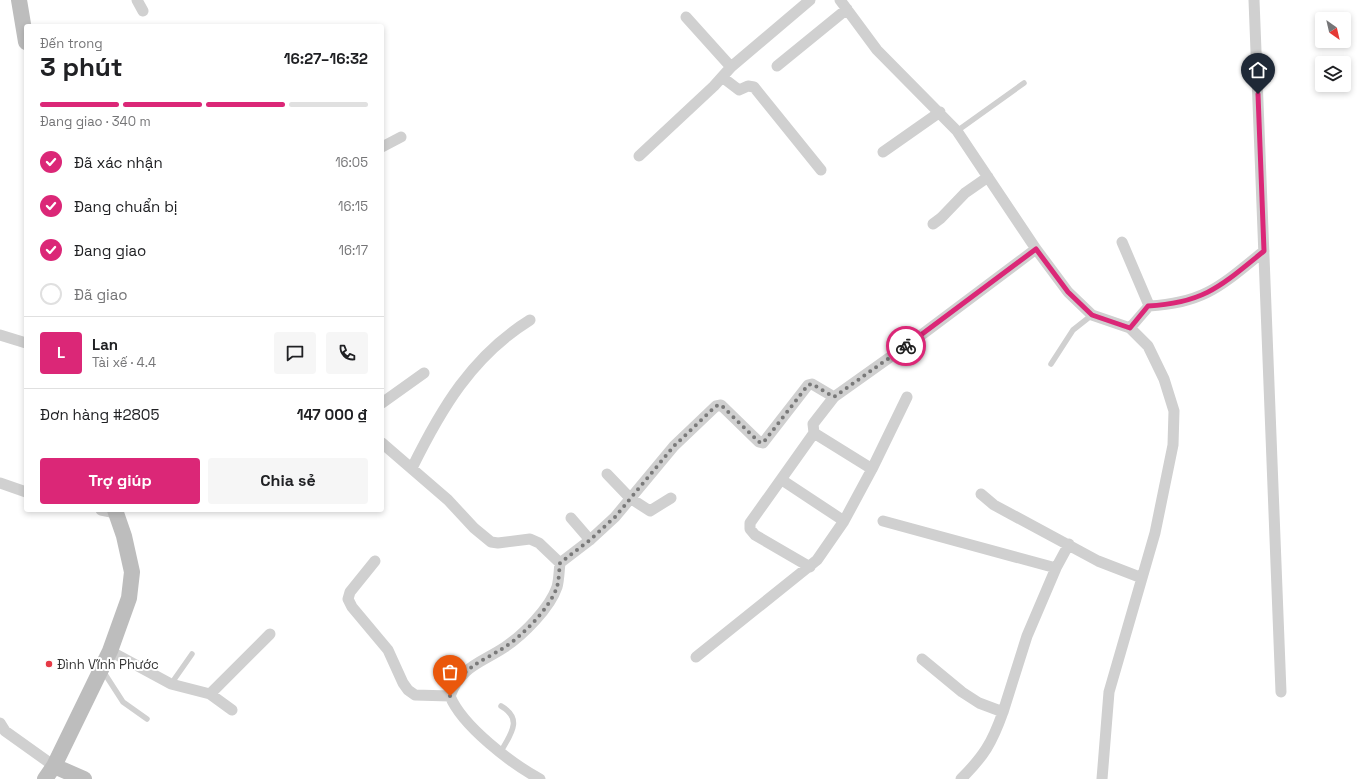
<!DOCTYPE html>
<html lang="vi">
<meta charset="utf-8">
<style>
:root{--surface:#fff;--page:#f6f6f6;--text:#202124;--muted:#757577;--line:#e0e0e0;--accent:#db2777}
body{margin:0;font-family:"Space Grotesk",sans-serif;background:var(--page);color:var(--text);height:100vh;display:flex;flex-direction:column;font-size:15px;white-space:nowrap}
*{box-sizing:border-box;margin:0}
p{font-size:13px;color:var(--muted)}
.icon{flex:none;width:22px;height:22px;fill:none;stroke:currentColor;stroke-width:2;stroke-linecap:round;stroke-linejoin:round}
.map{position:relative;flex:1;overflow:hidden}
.drawer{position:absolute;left:24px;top:24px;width:360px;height:488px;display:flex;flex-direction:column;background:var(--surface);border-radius:4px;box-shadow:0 2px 6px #0003}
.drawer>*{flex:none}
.needle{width:26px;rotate:146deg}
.buttons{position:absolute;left:1315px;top:12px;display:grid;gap:8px}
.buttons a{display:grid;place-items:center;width:36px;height:36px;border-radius:4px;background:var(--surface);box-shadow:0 2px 6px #0003;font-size:20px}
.pin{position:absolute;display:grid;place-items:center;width:34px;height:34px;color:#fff;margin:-41px -17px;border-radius:50% 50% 50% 0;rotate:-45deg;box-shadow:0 0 4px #0007}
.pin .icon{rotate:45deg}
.courier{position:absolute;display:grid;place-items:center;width:40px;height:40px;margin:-20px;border:3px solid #db2777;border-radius:50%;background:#fff;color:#222;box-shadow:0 1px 5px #0007}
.head em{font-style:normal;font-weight:700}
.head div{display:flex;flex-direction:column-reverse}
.head{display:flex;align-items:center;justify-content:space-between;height:68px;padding:0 16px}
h1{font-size:26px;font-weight:700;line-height:30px}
.bar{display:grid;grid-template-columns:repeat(4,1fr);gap:6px 4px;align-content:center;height:48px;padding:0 16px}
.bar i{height:5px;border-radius:3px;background:var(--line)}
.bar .on{background:var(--accent)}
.bar p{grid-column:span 4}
.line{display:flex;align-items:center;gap:10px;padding:0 16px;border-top:1px solid var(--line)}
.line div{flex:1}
.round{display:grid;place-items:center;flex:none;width:42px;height:42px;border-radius:4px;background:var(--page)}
ol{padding:0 16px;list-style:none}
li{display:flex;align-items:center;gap:12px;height:44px}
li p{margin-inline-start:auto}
li .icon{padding:4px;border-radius:50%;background:var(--accent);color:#fff;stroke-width:4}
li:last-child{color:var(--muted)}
li i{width:22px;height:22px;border:2px solid var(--line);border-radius:50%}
.action{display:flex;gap:8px;margin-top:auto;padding:8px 16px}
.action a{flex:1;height:46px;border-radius:4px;background:var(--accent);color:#fff;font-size:16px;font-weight:700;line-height:46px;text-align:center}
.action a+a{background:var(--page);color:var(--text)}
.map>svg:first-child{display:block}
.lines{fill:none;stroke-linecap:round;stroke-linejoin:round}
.lane{stroke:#d0d0d0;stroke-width:5.5}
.street{stroke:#d0d0d0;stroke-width:11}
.secondary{stroke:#bdbdbd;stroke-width:16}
.done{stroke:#7a7a7a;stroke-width:4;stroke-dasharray:0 7.2}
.route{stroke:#db2777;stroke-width:5}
.poi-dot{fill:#e63946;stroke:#fff;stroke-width:1.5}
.labels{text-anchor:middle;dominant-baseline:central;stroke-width:4;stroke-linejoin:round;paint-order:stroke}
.poi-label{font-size:13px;fill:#333;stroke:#fff;text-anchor:start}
</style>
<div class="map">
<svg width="1363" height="779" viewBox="0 0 1363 779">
<rect width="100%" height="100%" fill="#fff"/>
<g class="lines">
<!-- lane -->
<path class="lane" d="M957 131 1024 83
M1051 364 1073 330 1092 315
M103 671 123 702 147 719
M171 684 192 654
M500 753C510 735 524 719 501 706"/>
<!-- street -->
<path class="street" d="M137 0 143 11
M840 0 877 50 957 131 1036 249 1068 292 1092 315 1130 328 1148 346 1164 379 1174 411 1173 445 1155 533 1109 692 1102 779
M1254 0 1281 692
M686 17 731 67
M777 66 847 9
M722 77 739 90 748 86 754 87 821 170
M382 147 401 137
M883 152 940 112
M639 156 714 86 731 67 810 0
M933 224 941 218 965 193 988 177
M1122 242 1148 303 1149 306 1130 328
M1149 306C1205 303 1222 285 1264 251
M0 335 26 343
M382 403 424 373
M814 433 872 469 907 397
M382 443 448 500 474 528 491 542 498 543 530 539 539 543 560 563C559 571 559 580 557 587 550 608 523 635 505 647 481 663 461 666 450 696 462 726 512 764 540 779
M412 468C441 409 472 356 530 320
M607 474 630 498 650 511 671 498
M782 480 844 521
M0 483 26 492
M981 494 994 505 1098 561 1142 578
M101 510 116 513
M571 518 590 540
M883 521 1056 568
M375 561 350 592 348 599 352 607 388 650 403 683 408 690 415 695 450 696
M560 563 590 540 615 517 674 446 716 406 721 405 759 442 763 443 808 385 812 384 834 397 924 333 1036 249
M810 567 755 535 750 529V523L814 433 813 424 834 397
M110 651 171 684 210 694 232 710
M696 657 817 560 844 521 872 469
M922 659 962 692 979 703 1003 712 1027 636 1056 568 1069 544
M210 694 270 634
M0 723 5 731 54 766
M961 779C984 756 992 743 1003 712"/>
<!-- secondary -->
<path class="secondary" d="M19 0 26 42
M54 766 84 779
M45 779 54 766 110 651 129 598 132 572 124 536 115 510"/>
</g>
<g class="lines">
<!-- done -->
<path class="done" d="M450 696C462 666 480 663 505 647 523 635 550 608 557 587 559 580 559 571 560 563L590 540 615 517 674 446 716 406 721 405 759 442 763 443 808 385 812 384 834 397 906 346"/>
<!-- route -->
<path class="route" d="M906 346 1036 249 1068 292 1092 315 1130 328 1148 306C1205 303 1222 285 1264 251L1258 94"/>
</g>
<!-- markers -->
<circle class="poi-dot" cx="49" cy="664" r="4"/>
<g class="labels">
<!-- poi labels -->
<g class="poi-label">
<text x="57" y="664">Đình Vĩnh Phước</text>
</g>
</g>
</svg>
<div class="buttons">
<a><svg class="needle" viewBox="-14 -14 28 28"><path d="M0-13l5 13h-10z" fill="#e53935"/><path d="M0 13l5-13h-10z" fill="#757577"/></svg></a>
<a><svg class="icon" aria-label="layers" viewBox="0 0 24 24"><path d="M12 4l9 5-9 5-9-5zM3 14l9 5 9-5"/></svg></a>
</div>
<div class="pin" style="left:450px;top:696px;background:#ea580c"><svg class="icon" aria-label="bag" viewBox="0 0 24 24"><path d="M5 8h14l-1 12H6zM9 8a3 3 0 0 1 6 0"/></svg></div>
<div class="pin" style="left:1258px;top:94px;background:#1f2937"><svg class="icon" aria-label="home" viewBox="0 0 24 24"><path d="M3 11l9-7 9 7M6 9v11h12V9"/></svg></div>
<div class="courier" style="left:906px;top:346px"><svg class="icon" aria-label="bike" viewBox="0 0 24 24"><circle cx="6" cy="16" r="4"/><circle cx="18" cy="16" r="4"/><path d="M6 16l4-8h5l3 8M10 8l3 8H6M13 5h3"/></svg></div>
<section class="drawer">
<div class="head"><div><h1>3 phút</h1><p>Đến trong</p></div><em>16:27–16:32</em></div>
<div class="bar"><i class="on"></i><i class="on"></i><i class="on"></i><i></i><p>Đang giao · 340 m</p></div>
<ol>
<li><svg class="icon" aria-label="check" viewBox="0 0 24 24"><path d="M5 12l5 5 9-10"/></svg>Đã xác nhận<p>16:05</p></li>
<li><svg class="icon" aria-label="check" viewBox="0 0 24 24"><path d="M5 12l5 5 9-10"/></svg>Đang chuẩn bị<p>16:15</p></li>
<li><svg class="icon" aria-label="check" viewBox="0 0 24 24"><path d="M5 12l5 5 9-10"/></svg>Đang giao<p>16:17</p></li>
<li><i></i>Đã giao</li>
</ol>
<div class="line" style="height:72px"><b class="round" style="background:var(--accent);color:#fff">L</b><div><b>Lan</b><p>Tài xế · 4.4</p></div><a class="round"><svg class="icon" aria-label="chat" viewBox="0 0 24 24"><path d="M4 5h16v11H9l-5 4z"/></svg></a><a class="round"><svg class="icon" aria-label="phone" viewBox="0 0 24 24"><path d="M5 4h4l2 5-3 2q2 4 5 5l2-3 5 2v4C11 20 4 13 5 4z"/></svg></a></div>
<div class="line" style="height:52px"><div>Đơn hàng #2805</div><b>147 000 ₫</b></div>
<div class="action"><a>Trợ giúp</a><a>Chia sẻ</a></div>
</section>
</div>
